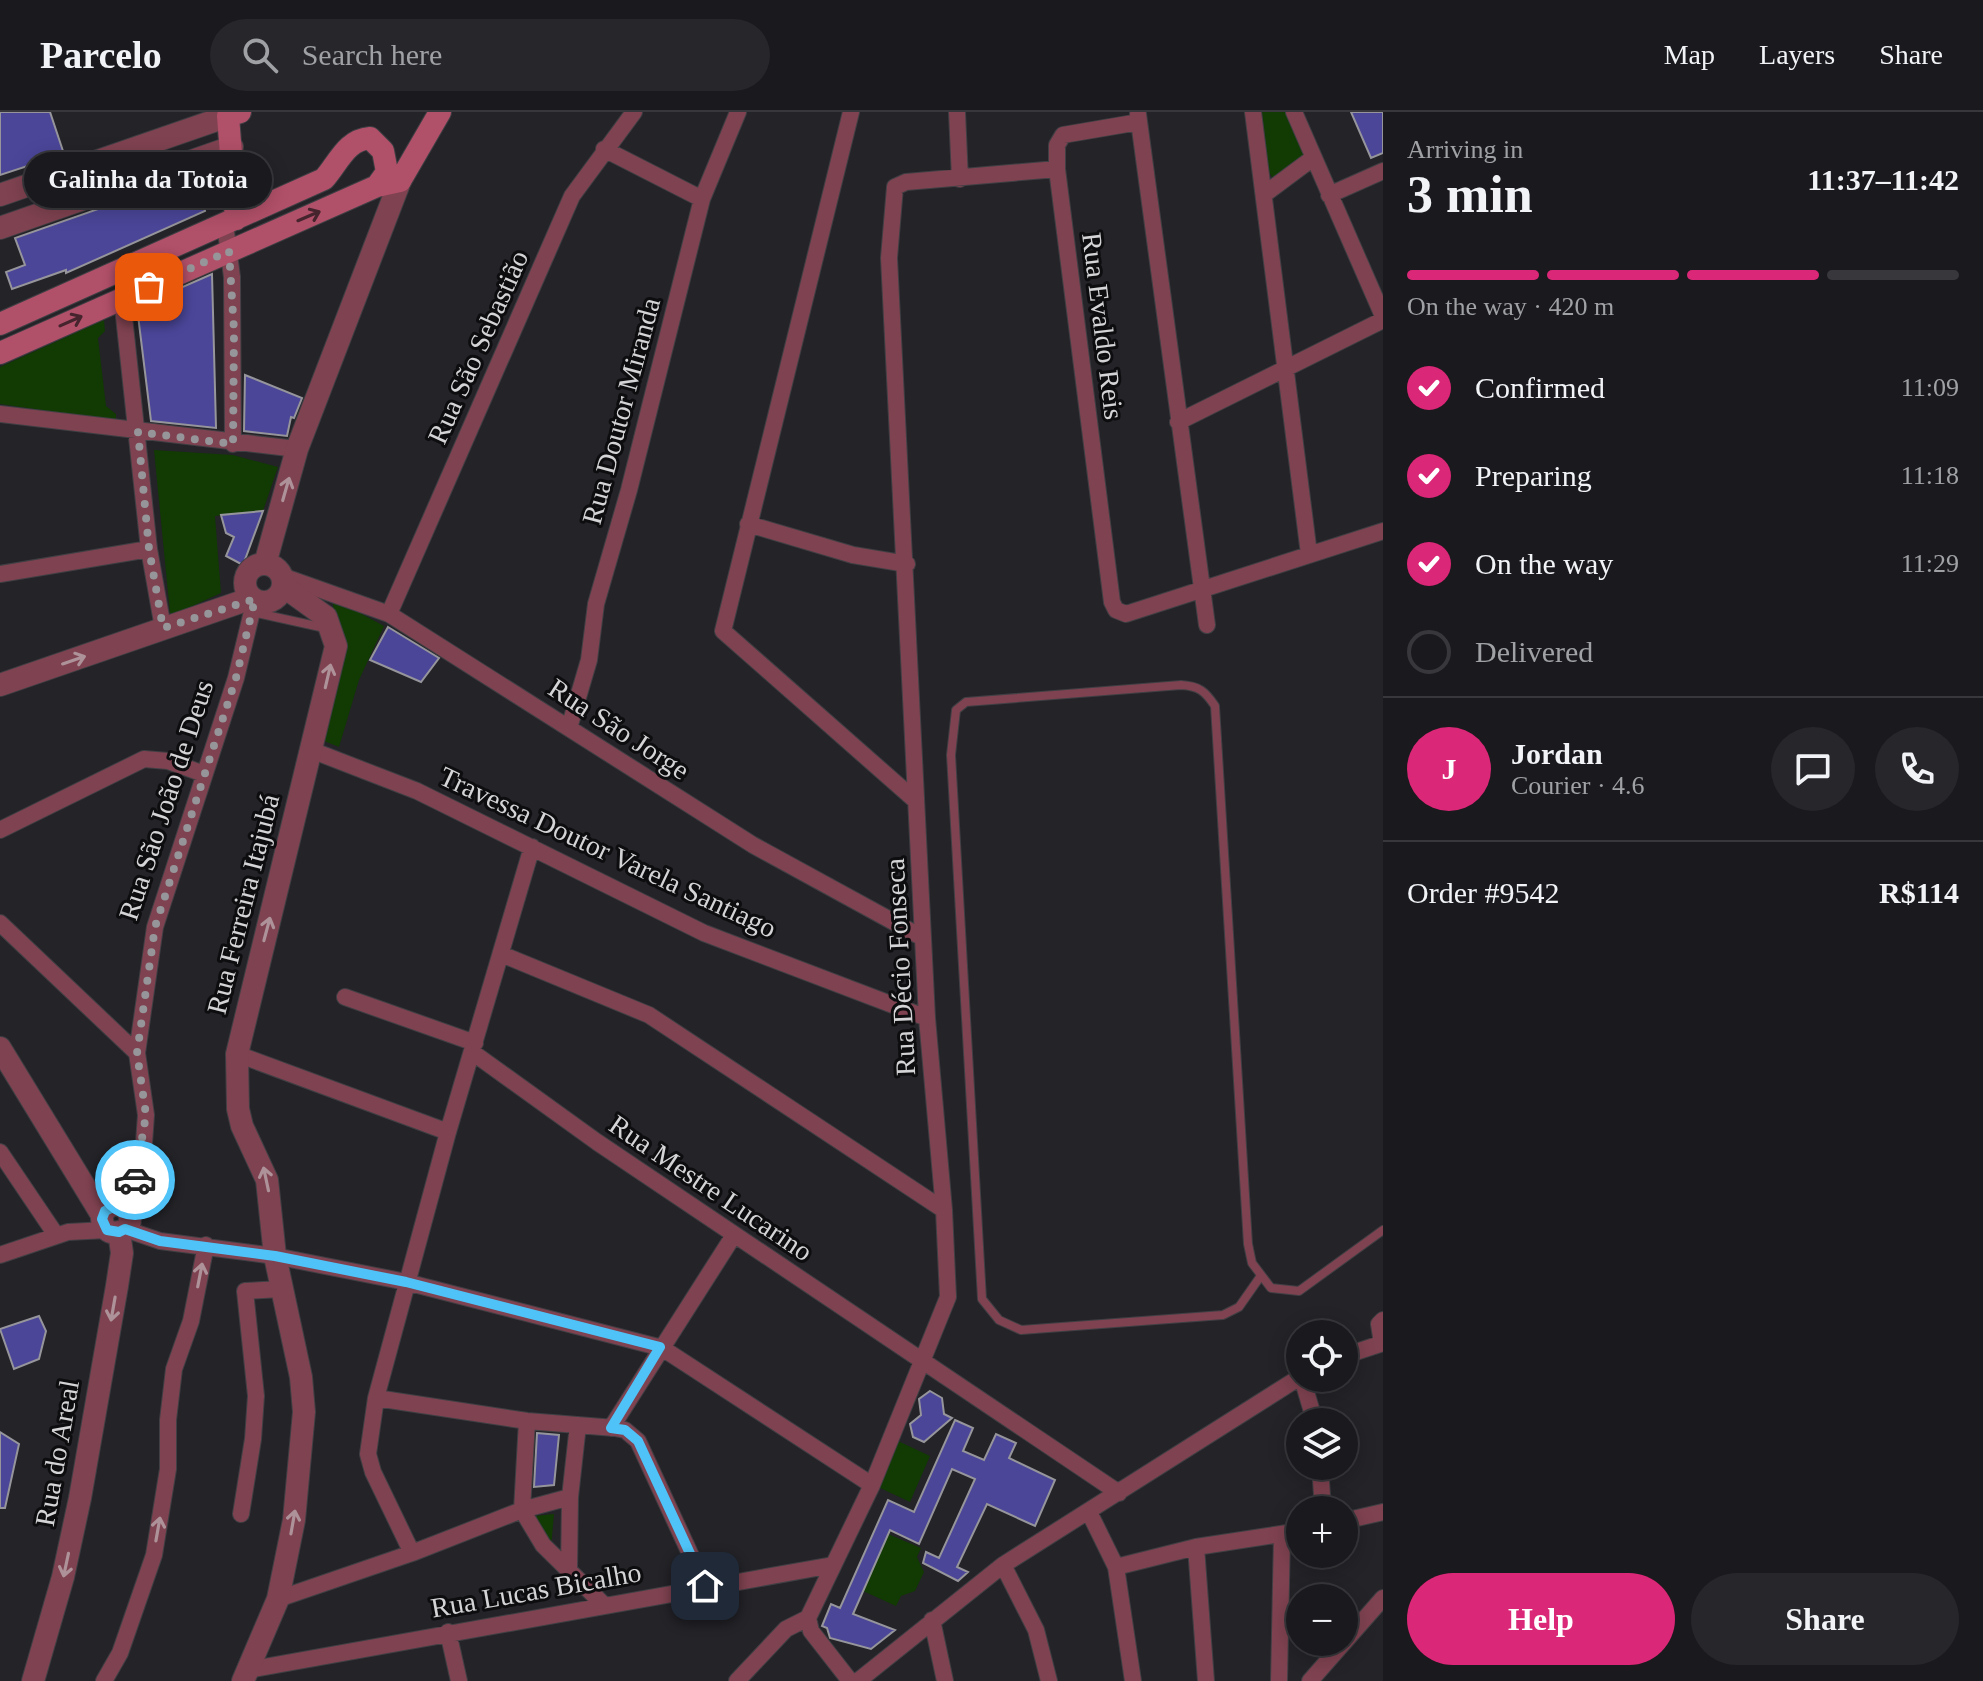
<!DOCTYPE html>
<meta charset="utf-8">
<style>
:root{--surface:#1a1a1e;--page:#27272b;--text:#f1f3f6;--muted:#9fa1a4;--line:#38383c;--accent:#db2777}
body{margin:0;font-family:"Times New Roman",serif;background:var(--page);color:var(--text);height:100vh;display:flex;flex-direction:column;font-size:30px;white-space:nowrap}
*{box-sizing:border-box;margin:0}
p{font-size:26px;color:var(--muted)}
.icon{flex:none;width:44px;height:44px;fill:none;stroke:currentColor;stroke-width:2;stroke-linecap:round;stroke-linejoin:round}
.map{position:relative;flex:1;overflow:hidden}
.drawer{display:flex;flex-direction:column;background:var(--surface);width:600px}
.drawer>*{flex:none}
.controls{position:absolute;left:1286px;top:1208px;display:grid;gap:16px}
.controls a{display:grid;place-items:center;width:72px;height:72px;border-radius:50%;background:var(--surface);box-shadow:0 4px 20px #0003,0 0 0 2px var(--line);font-size:40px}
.pin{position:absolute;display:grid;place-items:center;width:68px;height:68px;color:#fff;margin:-34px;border-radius:16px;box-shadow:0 4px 12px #0006}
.courier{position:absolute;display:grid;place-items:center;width:80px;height:80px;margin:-40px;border:6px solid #4fc3f7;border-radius:50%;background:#fff;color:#222;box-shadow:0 2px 10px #0007}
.bubble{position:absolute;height:56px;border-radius:28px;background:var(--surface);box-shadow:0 4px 20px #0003,0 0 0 2px var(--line);font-size:26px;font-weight:700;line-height:56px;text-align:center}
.head em{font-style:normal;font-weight:700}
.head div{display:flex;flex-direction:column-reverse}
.head{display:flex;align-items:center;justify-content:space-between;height:136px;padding:0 24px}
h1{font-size:52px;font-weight:700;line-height:60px}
.bar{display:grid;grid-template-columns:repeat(4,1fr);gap:12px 8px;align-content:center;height:96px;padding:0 24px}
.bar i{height:10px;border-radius:6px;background:var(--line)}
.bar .on{background:var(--accent)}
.bar p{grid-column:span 4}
.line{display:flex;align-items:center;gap:20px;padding:0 24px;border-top:2px solid var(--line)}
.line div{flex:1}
.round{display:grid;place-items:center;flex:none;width:84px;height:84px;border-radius:42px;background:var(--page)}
ol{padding:0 24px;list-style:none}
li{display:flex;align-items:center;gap:24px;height:88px}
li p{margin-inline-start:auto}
li .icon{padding:8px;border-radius:50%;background:var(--accent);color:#fff;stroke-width:4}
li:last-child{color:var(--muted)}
li i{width:44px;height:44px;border:4px solid var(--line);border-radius:50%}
.primary-button{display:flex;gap:16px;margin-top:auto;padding:16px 24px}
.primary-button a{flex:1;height:92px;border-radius:48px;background:var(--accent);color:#fff;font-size:32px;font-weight:700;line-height:92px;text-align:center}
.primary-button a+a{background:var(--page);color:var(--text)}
header{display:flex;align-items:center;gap:48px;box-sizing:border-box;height:112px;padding:0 40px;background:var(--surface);border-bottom:2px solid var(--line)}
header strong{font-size:38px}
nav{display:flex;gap:44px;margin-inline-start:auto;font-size:28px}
.search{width:560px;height:72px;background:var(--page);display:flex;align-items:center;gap:20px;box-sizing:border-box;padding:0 28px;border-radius:44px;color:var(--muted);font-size:30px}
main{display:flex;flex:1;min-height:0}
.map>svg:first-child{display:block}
.green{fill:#123a03}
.building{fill:#4b4698;stroke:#95959b;stroke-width:2}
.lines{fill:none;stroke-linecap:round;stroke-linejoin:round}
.service-casing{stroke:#3f3f44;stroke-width:10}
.minor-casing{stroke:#3f3f44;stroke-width:18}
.tertiary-casing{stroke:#3f3f44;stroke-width:24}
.secondary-casing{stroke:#3f3f44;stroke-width:24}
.service{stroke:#7f4250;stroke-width:8}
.minor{stroke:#7f4250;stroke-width:16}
.tertiary{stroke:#7f4250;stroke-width:22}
.secondary{stroke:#b15069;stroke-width:22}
.oneway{stroke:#46242e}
.oneway2{stroke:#ae929a}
.done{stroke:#96969a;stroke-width:8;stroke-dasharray:0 14.4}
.route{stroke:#4fc3f7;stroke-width:10}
.labels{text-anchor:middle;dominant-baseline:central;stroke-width:6;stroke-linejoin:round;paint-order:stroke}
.street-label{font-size:28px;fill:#d4d4d7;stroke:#0d0d0f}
</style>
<header>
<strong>Parcelo</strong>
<div class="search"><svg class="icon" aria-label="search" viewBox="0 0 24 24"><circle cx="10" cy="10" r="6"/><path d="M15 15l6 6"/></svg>Search here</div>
<nav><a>Map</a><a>Layers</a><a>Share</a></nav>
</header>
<main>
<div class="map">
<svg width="1383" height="1569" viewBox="0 0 1383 1569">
<rect width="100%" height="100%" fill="#232328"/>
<!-- green -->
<path class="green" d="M1262 0H1287L1304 40V47L1280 66 1272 65 1269 60Z
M104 208 105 219 98 226 106 294 116 302V309L0 292V255Z
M154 338 233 343 278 355 263 399 215 404 221 481 177 501H170Z
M332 486 384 514 359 568 339 635 319 627 336 513Z
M898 1329 930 1344 910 1390 878 1375Z
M554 1402 551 1436 534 1404Z
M888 1422 921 1436 917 1445 924 1460 915 1479 901 1484 896 1494 863 1479Z"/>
<!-- building -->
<path class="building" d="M0 0H50L64 42 0 63Z
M1351 0H1383V41L1371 46Z
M198 62 205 99 66 161V158L12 177 6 160 25 153 15 126Z
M212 162 216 316 151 309 137 195Z
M245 263 302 286 294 306 291 305 287 324 244 319Z
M263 399 243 453 226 444 234 425 226 421 221 403Z
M388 515 439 546 421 570 370 548Z
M39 1204 46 1219 39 1247 14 1257 0 1217Z
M930 1279 942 1286 944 1302 952 1306 924 1330 913 1325 910 1312 921 1303 919 1287Z
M955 1308 973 1316 963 1339 984 1348 996 1322 1016 1331 1009 1346 1055 1368 1035 1414 987 1392 957 1455 968 1460 958 1469 923 1451 926 1440 939 1446 975 1367 952 1357 919 1432 890 1418 853 1502 895 1518 871 1537 830 1526 827 1516 822 1514 831 1492 840 1496 888 1388 914 1400Z
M0 1320 19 1332 5 1396H0Z
M537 1321 559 1323 554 1373 534 1375Z"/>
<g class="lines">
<!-- service casing -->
<g class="service-casing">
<path id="service" d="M252 500 325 516
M1260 1165 1239 1195 1223 1203 1021 1218 999 1208 982 1187 951 643 956 598 966 590 1181 573C1199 574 1205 579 1215 594L1248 1132 1252 1151 1271 1176 1299 1179 1383 1118"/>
</g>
<!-- minor casing -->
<g class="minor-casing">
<path id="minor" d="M851 0 723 519 916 689
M957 0 960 67
M1253 0 1309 442
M1294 0 1383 204
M1138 2 1207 513
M1139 10 1063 23 1057 33V57L1112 490 1116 498 1126 502 1383 419
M604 37 702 87
M1266 81 1313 46
M1329 83 1383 59
M225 112 232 165 233 332
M122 186 149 437 163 516
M0 302 297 337
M1178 310 1383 208
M748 412 853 443 907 452
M0 462 149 437
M282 464 389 502 753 733 923 826
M389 502 572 84 634 0
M569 616 589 548 596 492 629 378 702 87 738 0
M311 638 417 679 704 821 927 906
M0 718 144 647 168 649 204 662
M0 811 137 941
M501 842 649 903 944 1098
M345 885 475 931
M472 940 597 1030 1119 1381
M237 942 448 1020
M0 1040 56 1123
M125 1097 144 1031 146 1003 137 941 155 815 236 566 255 487
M125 1117 160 1129 275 1144 406 1170 662 1236 872 1373
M0 1143 68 1120 107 1118
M1382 1231 1379 1212 1383 1208
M1344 1244 1383 1231
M1302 1266 1315 1310
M376 1286 527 1309 615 1316 625 1318 638 1329 705 1474
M527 1309 522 1398 543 1433 604 1493
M611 1316 734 1123
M1320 1354 1323 1398
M1089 1400 1116 1455 1133 1569
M241 1402 253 1327 256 1284 245 1179 282 1177
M1344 1409 1383 1400
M1196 1435 1206 1569
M412 1441 373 1360 368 1342 376 1286 448 1020 532 735
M1003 1453 1036 1518 1049 1569
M1116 1455 1196 1435 1300 1419
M569 1460 570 1385 578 1313
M278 1487 412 1441 522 1398 570 1385
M808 1506 811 1519 850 1569
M932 1508 945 1569
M448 1520 459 1569
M248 1558 833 1453
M104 1569 120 1541 154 1443 168 1357V1308L174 1257 191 1209 206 1133
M737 1569 786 1517 808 1506 872 1373 948 1185 944 1098 927 906 889 146 895 75 906 70 1057 57
M858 1569 1003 1453 1300 1265
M1279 1569 1282 1423
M1310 1569 1383 1486"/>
</g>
<!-- tertiary casing -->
<g class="tertiary-casing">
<path id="tertiary" d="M0 83 228 4
M0 116 232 35
M265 452 297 337 400 69
M245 471a19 19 0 1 1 38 0a19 19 0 1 1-38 0Z
M0 573 252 486
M0 936 102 1103
M102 1107a14 14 0 1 1 28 0a14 14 0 1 1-28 0Z
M33 1569 63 1465 80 1386 117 1174 122 1141 119 1120
M243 1569 278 1487 294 1408 304 1300 301 1265 275 1144 267 1068 242 1014 238 997 237 942 336 534 326 505 283 474"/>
</g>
<!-- secondary casing -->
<g class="secondary-casing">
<path id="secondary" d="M377 74 400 69 440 0
M236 107 228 4 240 0
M0 212 324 67C339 50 346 28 370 26L383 39 387 60 377 74 0 241"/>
</g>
<!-- service -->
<use href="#service" class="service"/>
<!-- minor -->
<use href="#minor" class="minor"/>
<!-- tertiary -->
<use href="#tertiary" class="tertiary"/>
<!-- secondary -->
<use href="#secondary" class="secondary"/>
</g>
<!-- one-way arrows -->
<defs><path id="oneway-shaft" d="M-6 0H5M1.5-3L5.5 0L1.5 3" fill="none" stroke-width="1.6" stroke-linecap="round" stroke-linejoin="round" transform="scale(2)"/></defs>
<g class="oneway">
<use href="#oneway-shaft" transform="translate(309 104) rotate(-23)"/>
<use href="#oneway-shaft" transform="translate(71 209) rotate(-24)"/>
</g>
<g class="oneway2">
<use href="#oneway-shaft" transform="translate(286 377) rotate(-74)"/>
<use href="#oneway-shaft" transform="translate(74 548) rotate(-19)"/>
<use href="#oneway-shaft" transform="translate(328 564) rotate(-77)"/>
<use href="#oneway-shaft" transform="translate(267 817) rotate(-75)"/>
<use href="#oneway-shaft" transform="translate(266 1067) rotate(-102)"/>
<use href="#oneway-shaft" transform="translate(200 1163) rotate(-79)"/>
<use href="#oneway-shaft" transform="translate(113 1197) rotate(100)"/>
<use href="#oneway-shaft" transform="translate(293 1410) rotate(-80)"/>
<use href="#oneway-shaft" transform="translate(158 1417) rotate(-80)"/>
<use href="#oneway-shaft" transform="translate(66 1453) rotate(102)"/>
</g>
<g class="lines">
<!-- done -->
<path class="done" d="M135 1068 146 1003 137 941 155 815 236 566 255 487 163 516 149 437 138 320 233 332 234 218 229 139 149 175"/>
<!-- route -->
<path class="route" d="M135 1068 125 1097 117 1093 105 1099 102 1107 107 1118 119 1120 125 1117 160 1129 275 1144 406 1170 660 1235 611 1316 625 1318 638 1329 705 1474"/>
</g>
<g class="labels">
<!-- street labels -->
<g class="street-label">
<text transform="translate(1103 214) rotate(83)">Rua Evaldo Reis</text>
<text transform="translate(478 235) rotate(-66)">Rua São Sebastião</text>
<text transform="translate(621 299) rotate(-75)">Rua Doutor Miranda</text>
<text transform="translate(619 617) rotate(33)">Rua São Jorge</text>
<text transform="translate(166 688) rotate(-72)">Rua São João de Deus</text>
<text transform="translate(608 740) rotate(25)">Travessa Doutor Varela Santiago</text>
<text transform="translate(243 792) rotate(-76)">Rua Ferreira Itajubá</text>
<text transform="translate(900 855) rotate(-93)">Rua Décio Fonseca</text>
<text transform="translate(711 1076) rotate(34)">Rua Mestre Lucarino</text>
<text transform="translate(57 1341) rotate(-80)">Rua do Areal</text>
<text transform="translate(536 1478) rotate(-10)">Rua Lucas Bicalho</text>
</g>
</g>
</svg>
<div class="controls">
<a><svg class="icon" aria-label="locate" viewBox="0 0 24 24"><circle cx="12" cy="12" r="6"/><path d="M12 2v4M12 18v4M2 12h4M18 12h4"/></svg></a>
<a><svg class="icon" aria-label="layers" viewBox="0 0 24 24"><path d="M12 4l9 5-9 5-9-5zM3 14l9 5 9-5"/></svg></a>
<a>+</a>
<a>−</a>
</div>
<div class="pin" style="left:149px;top:175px;background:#ea580c"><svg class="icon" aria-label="bag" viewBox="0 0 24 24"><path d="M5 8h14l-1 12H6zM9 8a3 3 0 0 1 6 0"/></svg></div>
<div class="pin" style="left:705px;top:1474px;background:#1f2937"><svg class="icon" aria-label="home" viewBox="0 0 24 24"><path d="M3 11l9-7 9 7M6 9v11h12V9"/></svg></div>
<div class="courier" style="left:135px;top:1068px"><svg class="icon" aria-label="car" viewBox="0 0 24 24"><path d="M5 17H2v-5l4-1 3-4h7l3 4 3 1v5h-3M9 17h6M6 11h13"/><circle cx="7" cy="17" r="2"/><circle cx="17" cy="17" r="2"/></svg></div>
<div class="bubble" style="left:24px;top:40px;width:248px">Galinha da Totoia</div>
</div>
<section class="drawer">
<div class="head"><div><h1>3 min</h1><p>Arriving in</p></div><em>11:37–11:42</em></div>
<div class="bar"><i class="on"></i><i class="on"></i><i class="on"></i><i></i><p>On the way · 420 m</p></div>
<ol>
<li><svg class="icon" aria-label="check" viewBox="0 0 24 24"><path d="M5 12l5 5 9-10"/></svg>Confirmed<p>11:09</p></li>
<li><svg class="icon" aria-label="check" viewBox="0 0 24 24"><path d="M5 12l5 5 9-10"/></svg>Preparing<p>11:18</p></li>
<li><svg class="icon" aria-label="check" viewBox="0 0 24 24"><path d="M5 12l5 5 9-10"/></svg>On the way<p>11:29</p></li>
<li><i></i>Delivered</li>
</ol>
<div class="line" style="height:144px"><b class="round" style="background:var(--accent);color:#fff">J</b><div><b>Jordan</b><p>Courier · 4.6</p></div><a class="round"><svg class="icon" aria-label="chat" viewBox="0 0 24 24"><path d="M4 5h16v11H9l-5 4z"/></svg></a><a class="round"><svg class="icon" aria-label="phone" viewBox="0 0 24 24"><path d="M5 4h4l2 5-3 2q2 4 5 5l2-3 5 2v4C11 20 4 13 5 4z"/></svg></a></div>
<div class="line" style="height:104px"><div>Order #9542</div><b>R$114</b></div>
<div class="primary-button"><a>Help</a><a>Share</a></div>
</section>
</main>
